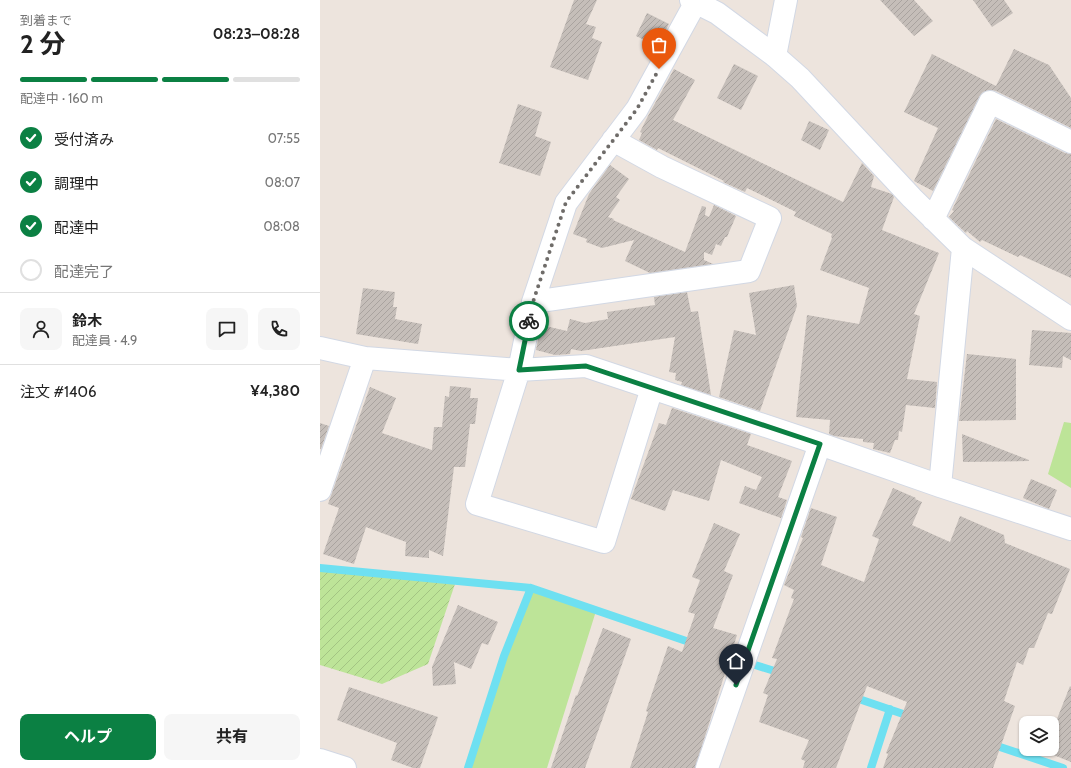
<!DOCTYPE html>
<html lang="ja">
<meta charset="utf-8">
<style>
:root{--surface:#fff;--page:#f6f6f6;--text:#222;--muted:#767676;--line:#e0e0e0;--accent:#0b8043}
body{margin:0;font-family:Cabin,"Noto Sans JP",sans-serif;background:var(--page);color:var(--text);height:100vh;display:flex;flex-direction:column;font-size:15px;white-space:nowrap}
*{box-sizing:border-box;margin:0}
p{font-size:13px;color:var(--muted)}
.icon{flex:none;width:22px;height:22px;fill:none;stroke:currentColor;stroke-width:2;stroke-linecap:round;stroke-linejoin:round}
.map{position:relative;flex:1;overflow:hidden}
.side{display:flex;flex-direction:column;background:var(--surface);width:320px}
.side>*{flex:none}
.controls{position:absolute;left:699px;top:716px;display:grid;gap:8px}
.controls a{display:grid;place-items:center;width:40px;height:40px;border-radius:8px;background:var(--surface);box-shadow:0 1px 3px #0004;font-size:20px}
.pin{position:absolute;display:grid;place-items:center;width:34px;height:34px;color:#fff;margin:-41px -17px;border-radius:50% 50% 50% 0;rotate:-45deg;box-shadow:0 0 4px #0007}
.pin .icon{rotate:45deg}
.courier{position:absolute;display:grid;place-items:center;width:40px;height:40px;margin:-20px;border:3px solid #0b8043;border-radius:50%;background:#fff;color:#222;box-shadow:0 1px 5px #0007}
.overview em{font-style:normal;font-weight:700}
.overview div{display:flex;flex-direction:column-reverse}
.overview{display:flex;align-items:center;justify-content:space-between;height:68px;padding:0 20px}
h1{font-size:26px;font-weight:700;line-height:30px}
.bar{display:grid;grid-template-columns:repeat(4,1fr);gap:6px 4px;align-content:center;height:48px;padding:0 20px}
.bar i{height:5px;border-radius:3px;background:var(--line)}
.bar .selected{background:var(--accent)}
.bar p{grid-column:span 4}
.line{display:flex;align-items:center;gap:10px;padding:0 20px;border-top:1px solid var(--line)}
.line div{flex:1}
.round{display:grid;place-items:center;flex:none;width:42px;height:42px;border-radius:8px;background:var(--page)}
ol{padding:0 20px;list-style:none}
li{display:flex;align-items:center;gap:12px;height:44px}
li p{margin-inline-start:auto}
li .icon{padding:4px;border-radius:50%;background:var(--accent);color:#fff;stroke-width:4}
li:last-child{color:var(--muted)}
li i{width:22px;height:22px;border:2px solid var(--line);border-radius:50%}
.cta{display:flex;gap:8px;margin-top:auto;padding:8px 20px}
.cta a{flex:1;height:46px;border-radius:8px;background:var(--accent);color:#fff;font-size:16px;font-weight:700;line-height:46px;text-align:center}
.cta a+a{background:var(--page);color:var(--text)}
main{display:flex;flex:1;min-height:0}
.map>svg:first-child{display:block}
.grass{fill:#bde498}
.garden{fill:url(#garden-furrows)}
.lines{fill:none;stroke-linecap:round;stroke-linejoin:round}
.stream{stroke:#6ee0f1;stroke-width:8}
.building{fill:url(#building-hatch)}
.minor-casing{stroke:#d2d8e4;stroke-width:24}
.minor{stroke:#fff;stroke-width:22}
.done{stroke:#6f6c69;stroke-width:4;stroke-dasharray:0 7.2}
.route{stroke:#0b8043;stroke-width:5}
</style>
<main>
<section class="side">
<div class="overview"><div><h1>2 分</h1><p>到着まで</p></div><em>08:23–08:28</em></div>
<div class="bar"><i class="selected"></i><i class="selected"></i><i class="selected"></i><i></i><p>配達中 · 160 m</p></div>
<ol>
<li><svg class="icon" aria-label="check" viewBox="0 0 24 24"><path d="M5 12l5 5 9-10"/></svg>受付済み<p>07:55</p></li>
<li><svg class="icon" aria-label="check" viewBox="0 0 24 24"><path d="M5 12l5 5 9-10"/></svg>調理中<p>08:07</p></li>
<li><svg class="icon" aria-label="check" viewBox="0 0 24 24"><path d="M5 12l5 5 9-10"/></svg>配達中<p>08:08</p></li>
<li><i></i>配達完了</li>
</ol>
<div class="line" style="height:72px"><a class="round"><svg class="icon" aria-label="person" viewBox="0 0 24 24"><circle cx="12" cy="8" r="4"/><path d="M4 21q1-7 8-7t8 7"/></svg></a><div><b>鈴木</b><p>配達員 · 4.9</p></div><a class="round"><svg class="icon" aria-label="chat" viewBox="0 0 24 24"><path d="M4 5h16v11H9l-5 4z"/></svg></a><a class="round"><svg class="icon" aria-label="phone" viewBox="0 0 24 24"><path d="M5 4h4l2 5-3 2q2 4 5 5l2-3 5 2v4C11 20 4 13 5 4z"/></svg></a></div>
<div class="line" style="height:52px"><div>注文 #1406</div><b>¥4,380</b></div>
<div class="cta"><a>ヘルプ</a><a>共有</a></div>
</section>
<div class="map">
<svg width="751" height="768" viewBox="0 0 751 768">
<defs>
<pattern id="garden-furrows" width="10" height="10" patternUnits="userSpaceOnUse"><rect width="10" height="10" fill="#bde498"/><path d="M-1 1l2-2M0 10L10 0M9 11l2-2" fill="none" stroke="#a3c483"/></pattern>
<pattern id="building-hatch" width="6" height="6" patternUnits="userSpaceOnUse"><rect width="6" height="6" fill="#c5beb9"/><path d="M-1 1l2-2M0 6l6-6M5 7l2-2" fill="none" stroke="#a9a39f"/></pattern>
</defs>
<rect width="100%" height="100%" fill="#ede4dd"/>
<!-- grass -->
<path class="grass" d="M744 422 751 423V488L728 474Z
M211 588 276 611 227 768H148L184 656Z"/>
<!-- garden -->
<path class="garden" d="M0 568 136 581 108 664 62 684 0 665Z"/>
<g class="lines">
<!-- stream -->
<path class="stream" d="M0 568 211 588 375 644
M435 665 461 673
M533 697 592 717
M671 744 743 768
M148 768 184 656 211 588
M551 768 570 709"/>
</g>
<!-- building -->
<path class="building" d="M254 0H277L266 24 276 27 272 38 282 42 268 80 230 67Z
M560 0H594L613 21 594 36Z
M653 0H684L693 13 672 27Z
M327 13 349 24 337 46 316 36Z
M694 49 729 65 751 98V128L676 91 669 90 663 92 659 97 613 191 594 181 618 128 584 112 612 54 676 86Z
M414 64 438 76 421 110 397 98Z
M354 69 375 80 353 120 523 202 542 163 554 176 551 187 572 194 574 197 562 230 619 253 594 314 600 316 587 379 617 382 615 408 586 405 582 432 579 431 578 440H575L570 453 553 449 554 443 543 442V439L514 436 509 434 510 420 476 417 487 315 539 324 549 288 500 270 512 238 511 237 512 234 474 216 476 212 427 188 425 192 403 182 404 181 338 148 337 150 319 140 322 133 320 132 328 116Z
M198 104 222 112 215 136 231 142 220 176 179 163Z
M676 119 745 153 751 154V278L700 255 698 257 662 240 660 242 647 231 646 233 629 217 634 211 632 210Z
M489 121 509 130 500 150 481 140Z
M290 165 309 179 296 197 300 200 288 217 294 219 293 220 365 252 382 206 386 207 385 215 389 217 394 205 416 216 407 237H405L401 246 396 244 392 255 384 252V260L393 264 330 273 305 261 314 240 282 248 266 242 267 239 253 234 269 194Z
M474 285 477 306 440 411 399 397 414 330 436 335 429 293Z
M43 288 75 292 73 307H77L75 319 102 324 98 344 36 334Z
M367 292 371 312 378 311 391 395 361 385 362 382 355 380 356 373 349 372 355 337 261 351 251 349 250 354 235 355 216 350 221 325 247 331 250 319 265 323 288 319 287 312 335 305 334 297Z
M712 330 751 333V360L743 356 742 368 709 365Z
M647 354 696 359V420L639 421Z
M130 386 151 388 150 398H158L155 424H150L145 467H134L123 556 109 550V558L85 556 86 542 46 527 34 564 3 554 19 508 8 504 50 387 76 398 62 433 112 450 114 427H122L125 396 129 397Z
M352 408 431 434 427 445 472 461 458 497 467 500 461 518 419 503 425 486 436 490 442 477 401 460 389 501 353 490 345 511 311 499 339 423 346 425Z
M0 423 9 426 1 449H0Z
M642 434 709 460V461L643 462Z
M711 479 737 490 729 509 703 498Z
M573 488 596 498 595 499 602 502 592 525 630 542 640 516 684 535 685 543 750 569 732 614 728 613 714 648H709L703 665 697 662 684 701 695 706 673 768H563L568 754 566 753 587 702 547 686 516 768H483L485 761 481 759 489 740 439 722 448 695 443 693 457 659 452 658 474 599 471 598 474 590 464 585 483 538 481 537 491 508 517 517 501 565 544 582 559 539 552 536Z
M394 523 420 534 404 571 413 575 393 628 417 635 375 768H310L328 712 326 711 348 646 362 652 375 614 368 612 380 580 372 577Z
M138 605 178 622 168 645 162 643 151 669 134 662 136 684 113 686 112 667Z
M283 628 311 639 265 768H231L256 695 257 696Z
M750 686 751 687V762L721 750 732 749V723L735 724Z
M29 687 118 717 100 768H93L71 760 77 743 17 720Z"/>
<g class="lines">
<!-- minor casing -->
<g class="minor-casing">
<path id="minor" d="M371 0 397 13 455 56 480 78 592 198 643 248 751 319
M455 56 466 0
M613 219 670 102 751 142
M213 302 429 271 450 218 342 167 293 140
M0 348 45 358 199 370 266 366 500 444 620 486 751 529
M332 388 284 542 157 504 199 370 213 302 246 203 317 109 377 0
M620 486 643 248
M0 490 45 358
M0 760 25 768
M387 768 500 444"/>
</g>
<!-- minor -->
<use href="#minor" class="minor"/>
</g>
<g class="lines">
<!-- done -->
<path class="done" d="M209 321 213 302 246 202 317 109 339 69"/>
<!-- route -->
<path class="route" d="M209 321 199 370 266 366 500 444 416 685"/>
</g>
</svg>
<div class="controls">
<a><svg class="icon" aria-label="layers" viewBox="0 0 24 24"><path d="M12 4l9 5-9 5-9-5zM3 14l9 5 9-5"/></svg></a>
</div>
<div class="pin" style="left:339px;top:69px;background:#ea580c"><svg class="icon" aria-label="bag" viewBox="0 0 24 24"><path d="M5 8h14l-1 12H6zM9 8a3 3 0 0 1 6 0"/></svg></div>
<div class="pin" style="left:416px;top:685px;background:#1f2937"><svg class="icon" aria-label="home" viewBox="0 0 24 24"><path d="M3 11l9-7 9 7M6 9v11h12V9"/></svg></div>
<div class="courier" style="left:209px;top:321px"><svg class="icon" aria-label="bike" viewBox="0 0 24 24"><circle cx="6" cy="16" r="4"/><circle cx="18" cy="16" r="4"/><path d="M6 16l4-8h5l3 8M10 8l3 8H6M13 5h3"/></svg></div>
</div>
</main>
